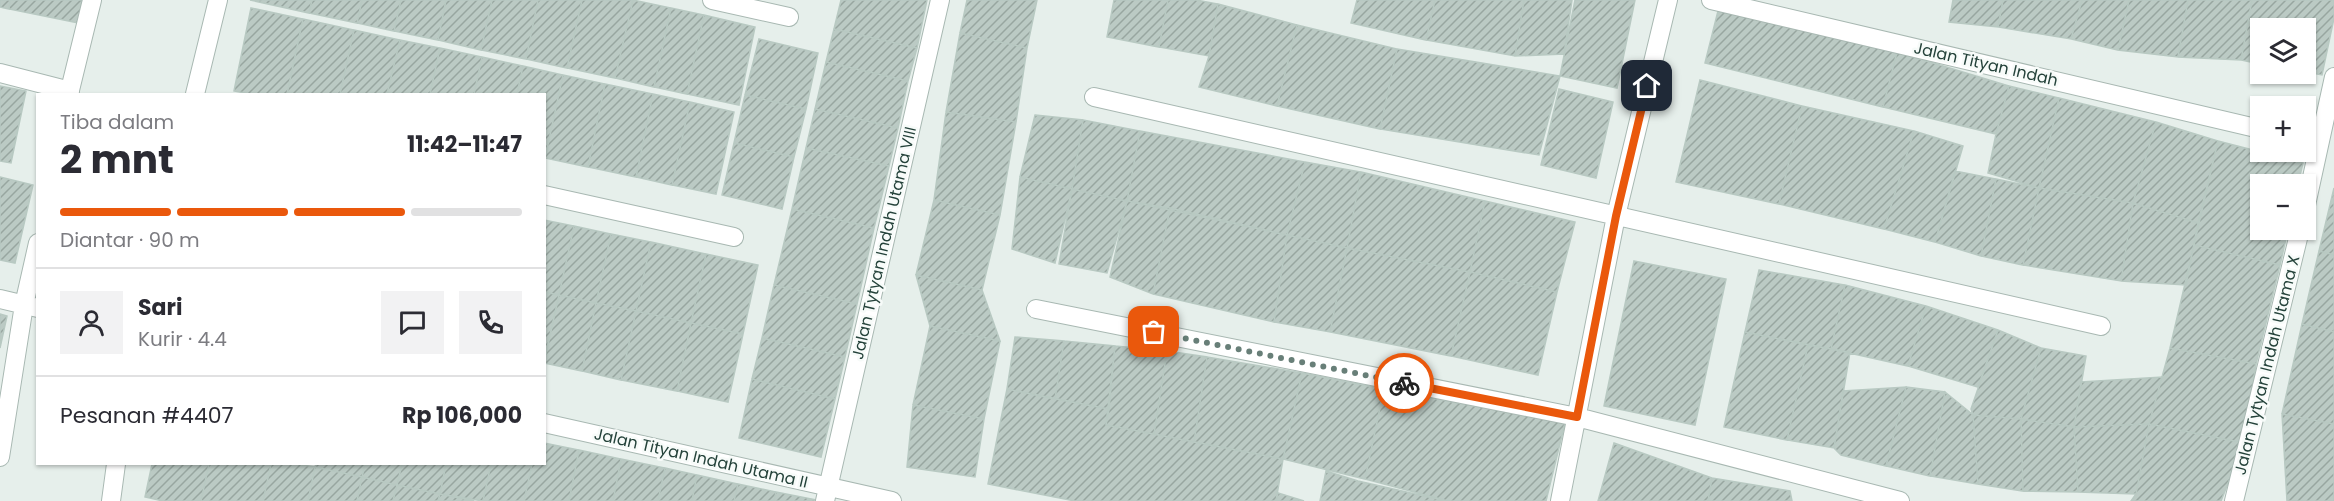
<!DOCTYPE html>
<html lang="id">
<meta charset="utf-8">
<style>
:root{--surface:#fff;--page:#f2f2f3;--text:#2b2b33;--muted:#7c7c81;--line:#e1e1e2;--accent:#ea580c}
body{margin:0;font-family:Poppins,sans-serif;background:var(--page);color:var(--text);height:100vh;display:flex;flex-direction:column;font-size:22px;white-space:nowrap}
*{box-sizing:border-box;margin:0}
p{font-size:20px;color:var(--muted)}
.icon{flex:none;width:33px;height:33px;fill:none;stroke:currentColor;stroke-width:2;stroke-linecap:round;stroke-linejoin:round}
.map{position:relative;flex:1;overflow:hidden}
.drawer{position:absolute;left:36px;top:93px;width:510px;height:372px;display:flex;flex-direction:column;background:var(--surface);border-radius:0px;box-shadow:0 2px 4px #0004}
.drawer>*{flex:none}
.controls{position:absolute;left:2250px;top:18px;display:grid;gap:12px}
.controls a{display:grid;place-items:center;width:66px;height:66px;border-radius:0px;background:var(--surface);box-shadow:0 2px 4px #0004;font-size:30px}
.pin{position:absolute;display:grid;place-items:center;width:51px;height:51px;color:#fff;margin:-26px;border-radius:12px;box-shadow:0 3px 9px #0006}
.courier{position:absolute;display:grid;place-items:center;width:60px;height:60px;margin:-30px;border:4px solid #ea580c;border-radius:50%;background:#fff;color:#222;box-shadow:0 2px 8px #0007}
.headline em{font-style:normal;font-weight:700}
.headline div{display:flex;flex-direction:column-reverse}
.headline{display:flex;align-items:center;justify-content:space-between;height:102px;padding:0 24px}
h1{font-size:39px;font-weight:700;line-height:45px}
.bar{display:grid;grid-template-columns:repeat(4,1fr);gap:9px 6px;align-content:center;height:72px;padding:0 24px}
.bar i{height:8px;border-radius:4px;background:var(--line)}
.bar .selected{background:var(--accent)}
.bar p{grid-column:span 4}
.line{display:flex;align-items:center;gap:15px;padding:0 24px;border-top:2px solid var(--line)}
.line div{flex:1}
.round{display:grid;place-items:center;flex:none;width:63px;height:63px;border-radius:0px;background:var(--page)}
.map>svg:first-child{display:block}
.building{fill:url(#building-hatch);stroke:#b8c9c2;stroke-width:1.5}
.lines{fill:none;stroke-linecap:round;stroke-linejoin:round}
.street-casing{stroke:#a8b8b2;stroke-width:20}
.street{stroke:#fff;stroke-width:18}
.done{stroke:#687f78;stroke-width:6;stroke-dasharray:0 10.8}
.route{stroke:#ea580c;stroke-width:8}
.labels{text-anchor:middle;dominant-baseline:central;stroke-width:5;stroke-linejoin:round;paint-order:stroke}
.street-label{font-size:16px;fill:#24423a;stroke:#f7fbf9}
</style>
<div class="map">
<svg width="2334" height="501" viewBox="0 0 2334 501">
<defs>
<pattern id="building-hatch" width="6" height="6" patternUnits="userSpaceOnUse" patternTransform="scale(1.5)"><rect width="6" height="6" fill="#bbcac4"/><path d="M-1 1l2-2M0 6l6-6M5 7l2-2" fill="none" stroke="#98a6a0"/></pattern>
</defs>
<rect width="100%" height="100%" fill="#e6efeb"/>
<!-- building -->
<path class="building" d="M0 0H10L9 9 0 7Z
M10 0H84L79 23 9 9Z
M250 0H312L309 13Z
M312 0H362L357 23 309 13Z
M362 0H401L394 31 357 23Z
M401 0H446L438 40 394 31Z
M446 0H492L481 50 438 40Z
M492 0H538L526 59 481 50Z
M538 0H582L567 68 526 59Z
M582 0H633L615 78 567 68Z
M633 0 671 8 654 87 615 78Z
M841 0H927L917 48 834 29Z
M967 0H1037L1027 48 960 33Z
M1114 0H1168L1159 47 1107 37Z
M1168 0H1196L1218 4 1209 56 1159 47Z
M1357 0H1435L1426 40 1351 23Z
M1435 0H1524L1515 56 1426 40Z
M1524 0H1572L1564 54 1515 56Z
M1575 0H1635L1617 88 1560 76Z
M1953 0H2003L1998 27 1949 22Z
M2003 0H2082L2071 39 1998 27Z
M2082 0H2129L2118 50 2071 39Z
M2129 0H2188L2178 57 2118 50Z
M2188 0H2252L2241 60 2178 57Z
M2252 0H2334V18L2322 75 2306 72V28H2260V64L2241 60Z
M1218 4 1297 25 1277 106 1199 87 1209 56Z
M1719 7 1897 52 1883 107 1705 63Z
M251 8 303 19 287 94H250L234 91Z
M671 8 704 15 687 94 654 87Z
M704 15 755 27 739 105 687 94Z
M303 19 354 30 340 94H287Z
M1297 25 1397 49 1380 129 1277 106Z
M834 29 917 48 908 81 826 62Z
M354 30 400 40 387 94H340Z
M960 33 1027 48 1016 122 946 112Z
M759 39 818 53 806 109 745 95Z
M400 40 440 48 430 94H387Z
M440 48 482 57 474 94H430Z
M1397 49 1560 76 1539 155 1380 129Z
M1897 52 2009 86 1996 134 1883 107Z
M482 57 523 66 517 94H474Z
M826 62 908 81 898 128 815 109Z
M523 66 563 75 545 158 544 94H517Z
M563 75 605 84 588 167 545 158Z
M1700 80 1802 106 1779 204 1676 182Z
M605 84 653 94 636 177 588 167Z
M0 86 26 91 11 163 0 161Z
M2009 86 2059 98 2039 188 1988 173 1996 134Z
M1559 89 1613 102 1596 178 1541 165Z
M653 94 690 102 672 185 636 177Z
M745 95 806 109 794 157 734 143Z
M2059 98 2156 122 2133 203 2039 188Z
M690 102 734 112 716 194 672 185Z
M1802 106 1914 131 1884 229 1779 204Z
M815 109 898 128 889 166 806 148Z
M946 112 1016 122 1000 215 934 200Z
M1035 115 1083 120 1072 189 1020 177Z
M1083 120 1140 131 1127 201 1072 189Z
M2156 122 2218 141 2198 223 2133 203Z
M1140 131 1305 162 1287 235 1127 201Z
M1914 131 1963 146 1935 242 1884 229Z
M2218 141 2303 163 2298 184H2260V230H2288L2280 265 2194 245Z
M734 143 794 157 782 209 722 195Z
M806 148 889 166 874 228 792 209Z
M1305 162 1361 172 1347 248 1287 235Z
M1955 171 1996 179 1981 256 1935 242Z
M1361 172 1485 201 1470 272 1347 248Z
M0 177 33 185 15 263 0 260Z
M1020 177 1072 189 1055 263 1012 249Z
M1996 179 2039 188 2023 265 1981 256Z
M2039 188 2133 203 2121 281 2023 265Z
M2334 188V255L2319 251Z
M1072 189 1127 201 1107 273 1059 264Z
M934 200 1000 215 982 290 916 275Z
M1127 201 1170 208 1153 294 1110 277Z
M1485 201 1575 222 1557 292 1470 272Z
M2133 203 2198 223 2186 285 2121 281Z
M1170 208 1287 235 1274 322 1153 294Z
M792 209 874 228 857 304 774 285Z
M544 220 574 226 559 295 544 292Z
M574 226 611 234 596 303 559 295Z
M611 234 651 242 636 311 596 303Z
M1287 235 1347 248 1330 332 1274 322Z
M651 242 706 254 691 323 636 311Z
M2194 245 2280 265 2256 364 2170 348Z
M1347 248 1470 272 1451 356 1330 332Z
M2319 251 2334 255V332L2302 324Z
M706 254 758 265 743 334 691 323Z
M1634 261 1726 279 1695 425 1604 406Z
M1759 270 1845 285 1831 349 1745 332Z
M1470 272 1557 292 1538 375 1451 356Z
M916 275 982 290 1000 341 930 326Z
M774 285 857 304 845 357 762 338Z
M1845 285 1926 306 1908 366 1831 349Z
M544 292 559 295 544 361Z
M559 295 596 303 582 371 544 363Z
M596 303 636 311 621 380 582 371Z
M1926 306 1998 330 1978 387 1908 366Z
M636 311 691 323 677 391 621 380Z
M0 314 7 316 0 348Z
M691 323 743 334 728 402 677 391Z
M2302 324 2334 332V424L2282 414Z
M930 326 1000 341 984 419 913 405Z
M1998 330 2041 348 2021 419 1973 415 1971 409Z
M1745 332 1808 345 1787 440 1724 427Z
M1015 337 1064 341 1055 399 1007 389Z
M762 338 845 357 835 399 752 379Z
M1064 341 1115 346 1109 409 1055 399Z
M1808 345 1850 352 1834 448 1787 440Z
M1115 346 1167 351 1154 434 1106 425Z
M2041 348 2086 356 2074 427 2021 419Z
M2170 348 2256 364 2244 443 2149 424Z
M1167 351 1207 357 1194 442 1154 434Z
M1207 357 1302 373 1283 459 1194 442Z
M1302 373 1384 389 1365 479 1283 459Z
M2162 377 2149 424 2074 427 2081 382Z
M752 379 835 399 821 457 739 438Z
M1906 387 1886 466 1841 455 1834 448 1843 391Z
M1906 387 1945 392 1930 476 1886 466Z
M1007 389 1109 409 1106 425 1283 459 1276 501H1075L988 484Z
M1384 389 1565 423 1546 501H1448L1365 479Z
M1945 392 1973 415 1978 484 1930 476Z
M913 405 984 419 975 477 907 467Z
M2282 414 2334 424V501H2287Z
M1973 415 2021 419 2023 491 1978 484Z
M2021 419 2074 427 2078 492 2023 491Z
M2149 424 2136 494 2078 492 2074 427Z
M2149 424 2244 443 2221 501H2131L2136 494Z
M544 443 579 450 569 501H524L532 464H544Z
M1614 443 1712 478 1708 501H1598Z
M579 450 621 459 613 501H569Z
M621 459 665 468 658 501H613Z
M152 464H209L201 501H163L145 497Z
M209 464H271L263 501H201Z
M271 464H298L315 467 308 501H263Z
M316 464H365L362 477 315 467Z
M365 464H402L397 485 362 477Z
M402 464H446L440 494 397 485Z
M446 464H491L483 501 440 494Z
M491 464H532L524 501H483Z
M315 467 362 477 357 501H308Z
M665 468 697 475 692 501H658Z
M1326 471 1358 481 1446 501H1320Z
M697 475 738 484 734 501H692Z
M362 477 397 485 393 501H357Z
M1712 478 1790 491 1792 501H1708Z
M738 484 776 492 774 501H734Z
M397 485 440 494 438 501H393Z
M776 492 817 500V501H774Z
M1278 493 1304 501H1276Z
M440 494 474 501H438Z"/>
<g class="lines">
<!-- street casing -->
<g class="street-casing">
<path id="street" d="M712 0 789 17
M1711 0 2260 129
M0 73 70 91
M69 94 92 0
M195 94 218 0
M1094 97 2101 326
M544 195 734 237
M2306 205 2334 77
M0 299 38 308
M1036 309 1577 417 1900 501
M544 423 892 501
M0 457 24 305 38 243
M111 501 116 464
M825 501 940 0
M1560 501 1616 216 1668 0
M2234 501 2300 230"/>
</g>
<!-- street -->
<use href="#street" class="street"/>
</g>
<g class="lines">
<!-- done -->
<path class="done" d="M1154 332 1404 383"/>
<!-- route -->
<path class="route" d="M1404 383 1577 417 1616 216 1647 86"/>
</g>
<g class="labels">
<!-- street labels -->
<g class="street-label">
<text transform="translate(1986 64) rotate(13)">Jalan Tityan Indah</text>
<text transform="translate(884 243) rotate(-77)">Jalan Tytyan Indah Utama VIII</text>
<text transform="translate(2267 365) rotate(-76)">Jalan Tytyan Indah Utama X</text>
<text transform="translate(701 458) rotate(13)">Jalan Tityan Indah Utama II</text>
</g>
</g>
</svg>
<div class="controls">
<a><svg class="icon" aria-label="layers" viewBox="0 0 24 24"><path d="M12 4l9 5-9 5-9-5zM3 14l9 5 9-5"/></svg></a>
<a>+</a>
<a>−</a>
</div>
<div class="pin" style="left:1154px;top:332px;background:#ea580c"><svg class="icon" aria-label="bag" viewBox="0 0 24 24"><path d="M5 8h14l-1 12H6zM9 8a3 3 0 0 1 6 0"/></svg></div>
<div class="pin" style="left:1647px;top:86px;background:#1f2937"><svg class="icon" aria-label="home" viewBox="0 0 24 24"><path d="M3 11l9-7 9 7M6 9v11h12V9"/></svg></div>
<div class="courier" style="left:1404px;top:383px"><svg class="icon" aria-label="bike" viewBox="0 0 24 24"><circle cx="6" cy="16" r="4"/><circle cx="18" cy="16" r="4"/><path d="M6 16l4-8h5l3 8M10 8l3 8H6M13 5h3"/></svg></div>
<section class="drawer">
<div class="headline"><div><h1>2 mnt</h1><p>Tiba dalam</p></div><em>11:42–11:47</em></div>
<div class="bar"><i class="selected"></i><i class="selected"></i><i class="selected"></i><i></i><p>Diantar · 90 m</p></div>
<div class="line" style="height:108px"><a class="round"><svg class="icon" aria-label="person" viewBox="0 0 24 24"><circle cx="12" cy="8" r="4"/><path d="M4 21q1-7 8-7t8 7"/></svg></a><div><b>Sari</b><p>Kurir · 4.4</p></div><a class="round"><svg class="icon" aria-label="chat" viewBox="0 0 24 24"><path d="M4 5h16v11H9l-5 4z"/></svg></a><a class="round"><svg class="icon" aria-label="phone" viewBox="0 0 24 24"><path d="M5 4h4l2 5-3 2q2 4 5 5l2-3 5 2v4C11 20 4 13 5 4z"/></svg></a></div>
<div class="line" style="height:78px"><div>Pesanan #4407</div><b>Rp 106,000</b></div>
</section>
</div>
